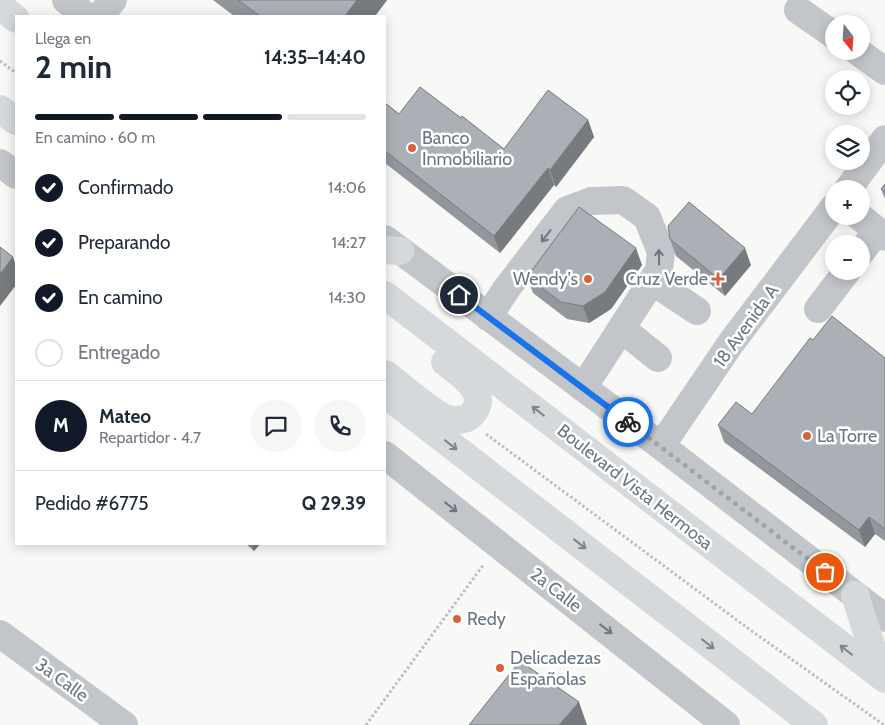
<!DOCTYPE html>
<html lang="es">
<meta charset="utf-8">
<style>
:root{--surface:#fff;--page:#f6f6f7;--text:#1f2937;--muted:#747a83;--line:#e0e1e3;--accent:#111827}
body{margin:0;font-family:Cabin,sans-serif;background:var(--page);color:var(--text);height:100vh;display:flex;flex-direction:column;font-size:19px;white-space:nowrap}
*{box-sizing:border-box;margin:0}
p{font-size:16px;color:var(--muted)}
.icon{flex:none;width:28px;height:28px;fill:none;stroke:currentColor;stroke-width:2;stroke-linecap:round;stroke-linejoin:round}
.map{position:relative;flex:1;overflow:hidden}
.drawer{position:absolute;left:15px;top:15px;width:371px;height:530px;display:flex;flex-direction:column;background:var(--surface);border-radius:0px;box-shadow:0 2px 12px #0003}
.drawer>*{flex:none}
.needle{width:32px;rotate:163deg}
.tools{position:absolute;left:825px;top:15px;display:grid;gap:10px}
.tools a{display:grid;place-items:center;width:45px;height:45px;border-radius:50%;background:var(--surface);box-shadow:0 2px 12px #0003;font-size:25px}
.pin{position:absolute;display:grid;place-items:center;width:42px;height:42px;color:#fff;margin:-21px;border:2px solid #fff;border-radius:50%;box-shadow:0 1px 5px #0007}
.courier{position:absolute;display:grid;place-items:center;width:50px;height:50px;margin:-25px;border:4px solid #1a73e8;border-radius:50%;background:#fff;color:#222;box-shadow:0 1px 6px #0007}
.head em{font-style:normal;font-weight:700}
.head div{display:flex;flex-direction:column-reverse}
.head{display:flex;align-items:center;justify-content:space-between;height:85px;padding:0 20px}
h1{font-size:32px;font-weight:700;line-height:38px}
.bar{display:grid;grid-template-columns:repeat(4,1fr);gap:8px 5px;align-content:center;height:60px;padding:0 20px}
.bar i{height:6px;border-radius:4px;background:var(--line)}
.bar .active{background:var(--accent)}
.bar p{grid-column:span 4}
.line{display:flex;align-items:center;gap:12px;padding:0 20px;border-top:1px solid var(--line)}
.line div{flex:1}
.round{display:grid;place-items:center;flex:none;width:52px;height:52px;border-radius:26px;background:var(--page)}
ol{padding:0 20px;list-style:none}
li{display:flex;align-items:center;gap:15px;height:55px}
li p{margin-inline-start:auto}
li .icon{padding:5px;border-radius:50%;background:var(--accent);color:#fff;stroke-width:4}
li:last-child{color:var(--muted)}
li i{width:28px;height:28px;border:2px solid var(--line);border-radius:50%}
.map>svg:first-child{display:block}
.lines{fill:none;stroke-linecap:round;stroke-linejoin:round}
.path{stroke:#bcbec1;stroke-width:3;stroke-dasharray:2.5 2.5;stroke-linecap:butt}
.minor{stroke:#c2c5c9;stroke-width:28}
.major{stroke:#d5d9dc;stroke-width:28}
.wall{fill:#92979d}
.shaded-wall{fill:#777b7f}
.building{fill:#aab0b6;stroke:#777b7f}
.oneway{stroke:#6a7784}
.oneway2{stroke:#7a8691}
.done{stroke:#9ca4ac;stroke-width:5;stroke-dasharray:0 9}
.route{stroke:#1a73e8;stroke-width:6}
.poi-dot{fill:#d66338;stroke:#fff;stroke-width:2}
.labels{text-anchor:middle;dominant-baseline:central;stroke-width:5;stroke-linejoin:round;paint-order:stroke}
.poi-label{font-size:18px;fill:#6a7784;stroke:#fff;text-anchor:start}
.street-label{font-size:18px;fill:#6a7784;stroke:#fff}
</style>
<div class="map">
<svg width="885" height="725" viewBox="0 0 885 725">
<rect width="100%" height="100%" fill="#f8f8f6"/>
<g class="lines">
<!-- path -->
<path class="path" d="M0 61 16 73
M486 434 749 629 884 725
M366 725 484 564"/>
<!-- minor -->
<path class="minor" d="M66 0 86 16
M798 10 834 35
M100 16 113 0
M857 51 885 71
M0 163 16 175
M848 189 885 139
M859 216 885 237
M385 239 661 446 885 618
M861 252 877 231
M652 281 697 311
M818 309 847 271
M488 317 507 288 567 210 591 201 623 200 647 217 661 252 659 270 583 388
M622 329 658 358
M661 446 731 343 834 207
M385 455 726 725
M0 634 124 725"/>
<!-- major -->
<path class="major" d="M0 6 16 19
M0 109 16 121
M385 250 400 251
M385 295 885 679
M385 374C399 384 434 415 448 419 455 421 465 420 470 416 493 395 461 374 445 362
M385 394 814 725
M855 595 881 676"/>
</g>
<!-- wall -->
<path class="wall" d="M213 0H387L375 16H234Z
M385 103 399 114 461 118 504 149 588 120 594 137 556 187 554 185 500 253 385 163Z
M885 184V199L881 189Z
M670 239 751 265 725 296 676 256Z
M642 265 611 309 589 323 567 319 533 293 527 277Z
M813 340 885 358V541L875 534 865 547 724 442 718 425 752 414Z
M246 544H260L254 551Z"/>
<!-- shaded-wall -->
<path class="shaded-wall" d="M357 0H387L375 16H345Z
M588 120 594 137 556 187 550 170Z
M548 168 554 185 500 253 494 236Z
M636 248 642 265 611 309 589 323 583 306Z
M745 248 751 265 725 296 719 279Z
M13 257 16 266V285L0 306V274Z
M869 517 875 534 865 547 859 530Z
M252 544H260L254 551Z
M579 702 587 725H559Z"/>
<!-- building -->
<path class="building" d="M238 0H357L345 16H260Z
M420 87 461 118 462 116 504 149 548 90 588 120 550 170 548 168 494 236 385 151V103L399 114Z
M885 184V191L881 189Z
M689 202 745 248 719 279 670 239 668 226Z
M579 207 636 248 605 292 583 306 561 302 527 277Z
M0 247 13 257 0 274Z
M832 316 885 358V529L869 517 859 530 718 425 736 402 752 414 810 338 813 340Z
M520 661 579 702 559 725H469Z"/>
<!-- one-way arrows -->
<defs><path id="oneway-shaft" d="M-6 0H5M1.5-3L5.5 0L1.5 3" fill="none" stroke-width="1.6" stroke-linecap="round" stroke-linejoin="round" transform="scale(1.25)"/></defs>
<g class="oneway">
<use href="#oneway-shaft" transform="translate(546 236) rotate(128)"/>
<use href="#oneway-shaft" transform="translate(659 257) rotate(-91)"/>
<use href="#oneway-shaft" transform="translate(451 507) rotate(38)"/>
<use href="#oneway-shaft" transform="translate(606 629) rotate(38)"/>
</g>
<g class="oneway2">
<use href="#oneway-shaft" transform="translate(538 411) rotate(-142)"/>
<use href="#oneway-shaft" transform="translate(451 445) rotate(38)"/>
<use href="#oneway-shaft" transform="translate(580 544) rotate(38)"/>
<use href="#oneway-shaft" transform="translate(708 644) rotate(38)"/>
<use href="#oneway-shaft" transform="translate(846 650) rotate(-142)"/>
</g>
<g class="lines">
<!-- done -->
<path class="done" d="M628 422 825 572"/>
<!-- route -->
<path class="route" d="M459 295 628 422"/>
</g>
<!-- markers -->
<g class="poi-dot">
<circle cx="412" cy="148" r="5"/>
<circle cx="588" cy="279" r="5"/>
<path d="M715.5 271.5h5v5h5v5h-5v5h-5v-5h-5v-5h5z"/>
<circle cx="807" cy="436" r="5"/>
<circle cx="457" cy="619" r="5"/>
<circle cx="500" cy="668" r="5"/>
</g>
<g class="labels">
<!-- poi labels -->
<g class="poi-label">
<text x="422" y="138">Banco<tspan x="422" dy="21">Inmobiliario</tspan></text>
<text x="578" y="279" text-anchor="end">Wendy's</text>
<text x="708" y="279" text-anchor="end">Cruz Verde</text>
<text x="817" y="436">La Torre</text>
<text x="467" y="619">Redy</text>
<text x="510" y="658">Delicadezas<tspan x="510" dy="21">Españolas</tspan></text>
</g>
<!-- street labels -->
<g class="street-label">
<text transform="translate(746 326) rotate(-54)">18 Avenida A</text>
<text transform="translate(635 487) rotate(38)">Boulevard Vista Hermosa</text>
<text transform="translate(556 590) rotate(38)">2a Calle</text>
<text transform="translate(62 680) rotate(36)">3a Calle</text>
</g>
</g>
</svg>
<div class="tools">
<a><svg class="needle" viewBox="-14 -14 28 28"><path d="M0-13l5 13h-10z" fill="#e53935"/><path d="M0 13l5-13h-10z" fill="#747a83"/></svg></a>
<a><svg class="icon" aria-label="locate" viewBox="0 0 24 24"><circle cx="12" cy="12" r="6"/><path d="M12 2v4M12 18v4M2 12h4M18 12h4"/></svg></a>
<a><svg class="icon" aria-label="layers" viewBox="0 0 24 24"><path d="M12 4l9 5-9 5-9-5zM3 14l9 5 9-5"/></svg></a>
<a>+</a>
<a>−</a>
</div>
<div class="pin" style="left:825px;top:572px;background:#ea580c"><svg class="icon" aria-label="bag" viewBox="0 0 24 24"><path d="M5 8h14l-1 12H6zM9 8a3 3 0 0 1 6 0"/></svg></div>
<div class="pin" style="left:459px;top:295px;background:#1f2937"><svg class="icon" aria-label="home" viewBox="0 0 24 24"><path d="M3 11l9-7 9 7M6 9v11h12V9"/></svg></div>
<div class="courier" style="left:628px;top:422px"><svg class="icon" aria-label="bike" viewBox="0 0 24 24"><circle cx="6" cy="16" r="4"/><circle cx="18" cy="16" r="4"/><path d="M6 16l4-8h5l3 8M10 8l3 8H6M13 5h3"/></svg></div>
<section class="drawer">
<div class="head"><div><h1>2 min</h1><p>Llega en</p></div><em>14:35–14:40</em></div>
<div class="bar"><i class="active"></i><i class="active"></i><i class="active"></i><i></i><p>En camino · 60 m</p></div>
<ol>
<li><svg class="icon" aria-label="check" viewBox="0 0 24 24"><path d="M5 12l5 5 9-10"/></svg>Confirmado<p>14:06</p></li>
<li><svg class="icon" aria-label="check" viewBox="0 0 24 24"><path d="M5 12l5 5 9-10"/></svg>Preparando<p>14:27</p></li>
<li><svg class="icon" aria-label="check" viewBox="0 0 24 24"><path d="M5 12l5 5 9-10"/></svg>En camino<p>14:30</p></li>
<li><i></i>Entregado</li>
</ol>
<div class="line" style="height:90px"><b class="round" style="background:var(--accent);color:#fff">M</b><div><b>Mateo</b><p>Repartidor · 4.7</p></div><a class="round"><svg class="icon" aria-label="chat" viewBox="0 0 24 24"><path d="M4 5h16v11H9l-5 4z"/></svg></a><a class="round"><svg class="icon" aria-label="phone" viewBox="0 0 24 24"><path d="M5 4h4l2 5-3 2q2 4 5 5l2-3 5 2v4C11 20 4 13 5 4z"/></svg></a></div>
<div class="line" style="height:65px"><div>Pedido #6775</div><b>Q 29.39</b></div>
</section>
</div>
